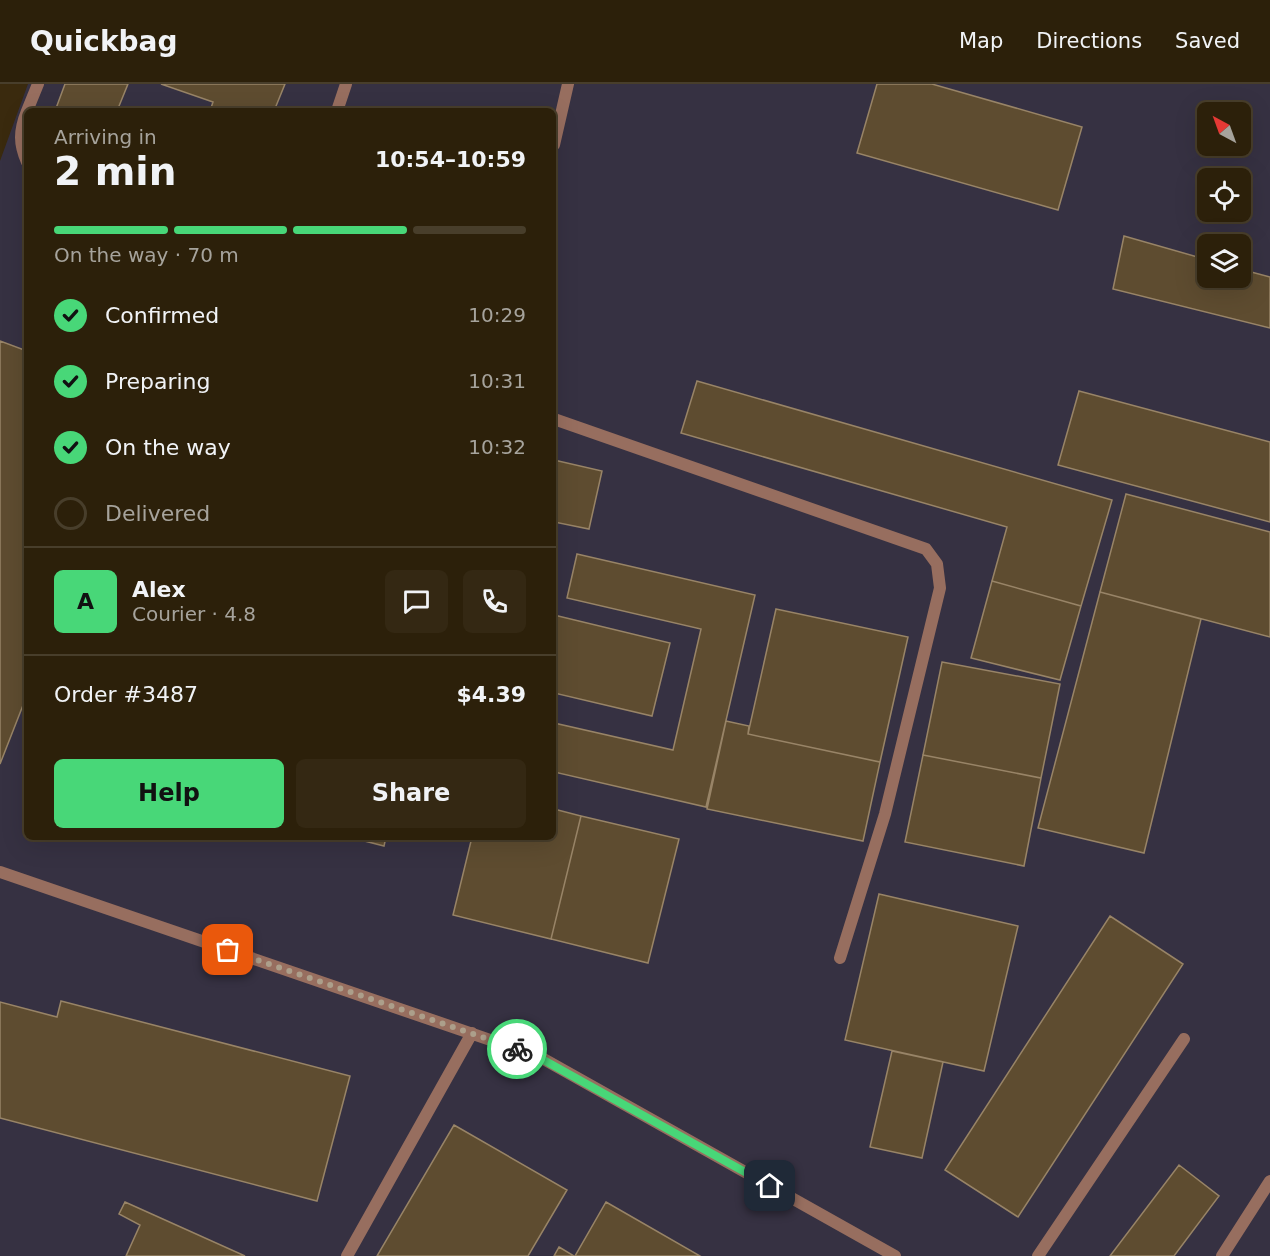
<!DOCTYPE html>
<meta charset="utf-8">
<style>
:root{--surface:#2c200a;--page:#342813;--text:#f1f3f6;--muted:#a6a39c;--line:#483e2b;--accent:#48d778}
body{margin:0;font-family:"DejaVu Sans",sans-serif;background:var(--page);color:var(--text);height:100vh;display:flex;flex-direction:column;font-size:22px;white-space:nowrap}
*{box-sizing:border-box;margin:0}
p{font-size:20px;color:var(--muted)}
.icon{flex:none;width:33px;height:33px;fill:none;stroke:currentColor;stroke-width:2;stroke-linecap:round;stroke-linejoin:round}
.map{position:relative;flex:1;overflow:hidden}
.sheet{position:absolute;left:24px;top:24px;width:532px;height:732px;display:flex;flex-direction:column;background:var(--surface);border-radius:9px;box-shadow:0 6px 24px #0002,0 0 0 2px var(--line)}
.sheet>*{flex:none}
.needle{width:39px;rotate:319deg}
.controls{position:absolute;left:1197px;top:18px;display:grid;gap:12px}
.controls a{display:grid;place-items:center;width:54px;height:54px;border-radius:9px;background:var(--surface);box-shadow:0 6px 24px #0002,0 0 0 2px var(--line);font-size:30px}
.pin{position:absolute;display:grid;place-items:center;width:51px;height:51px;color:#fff;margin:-26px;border-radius:12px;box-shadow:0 3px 9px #0006}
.courier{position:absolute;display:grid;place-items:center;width:60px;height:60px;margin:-30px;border:4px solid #48d778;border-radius:50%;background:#fff;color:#222;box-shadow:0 2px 8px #0007}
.overview em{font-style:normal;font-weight:700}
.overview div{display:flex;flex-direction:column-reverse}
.overview{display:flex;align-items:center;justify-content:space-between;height:102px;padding:0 30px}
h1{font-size:39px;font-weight:700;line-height:45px}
.bar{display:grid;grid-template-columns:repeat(4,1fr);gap:9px 6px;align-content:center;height:72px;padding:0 30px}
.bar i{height:8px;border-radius:4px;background:var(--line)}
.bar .current{background:var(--accent)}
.bar p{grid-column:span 4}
.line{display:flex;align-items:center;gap:15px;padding:0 30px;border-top:2px solid var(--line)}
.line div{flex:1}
.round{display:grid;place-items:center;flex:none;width:63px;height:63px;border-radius:9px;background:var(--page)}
ol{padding:0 30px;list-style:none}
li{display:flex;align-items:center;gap:18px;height:66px}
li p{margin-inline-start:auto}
li .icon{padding:6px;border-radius:50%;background:var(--accent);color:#111;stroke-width:4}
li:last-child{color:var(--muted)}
li i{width:33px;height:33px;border:3px solid var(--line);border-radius:50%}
.primary-button{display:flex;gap:12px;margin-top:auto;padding:12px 30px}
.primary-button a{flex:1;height:69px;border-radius:9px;background:var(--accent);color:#111;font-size:24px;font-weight:700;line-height:69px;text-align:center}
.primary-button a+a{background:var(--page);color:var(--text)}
header{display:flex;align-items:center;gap:36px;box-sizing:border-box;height:84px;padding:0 30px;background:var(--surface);border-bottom:2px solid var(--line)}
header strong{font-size:28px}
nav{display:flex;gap:33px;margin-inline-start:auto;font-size:21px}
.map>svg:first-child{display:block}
.industrial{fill:#363142;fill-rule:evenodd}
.building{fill:#5e4c30;stroke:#988467;stroke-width:1.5}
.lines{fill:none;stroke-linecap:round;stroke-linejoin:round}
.lane{stroke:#976e5f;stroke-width:12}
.street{stroke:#976e5f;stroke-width:12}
.done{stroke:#ac9f8b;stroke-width:6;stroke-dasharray:0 10.8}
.route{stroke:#48d778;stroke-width:8}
</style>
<header>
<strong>Quickbag</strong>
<nav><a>Map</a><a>Directions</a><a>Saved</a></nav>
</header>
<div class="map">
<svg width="1270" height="1172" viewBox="0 0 1270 1172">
<rect width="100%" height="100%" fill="#3a2a0e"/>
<!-- industrial -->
<path class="industrial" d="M28 0H1270V1172H0V77ZM27 27H554V753H27ZM1208 28H1240V62H1208ZM1208 94H1240V128H1208ZM1208 160H1240V194H1208Z"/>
<!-- building -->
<path class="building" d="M65 0H128L117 27H55Z
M161 0H285L274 27H210L213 18Z
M877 0H932L1082 43 1058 126 857 69Z
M1124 152 1208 176V194H1240V185L1270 193V244L1113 205Z
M0 257 27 267V611L0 680Z
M697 297 1112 416 1081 522 992 497 1007 443 681 349Z
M1079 307 1270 358V438L1058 381Z
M554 376 602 387 589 445 554 438Z
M1126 410 1270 448V553L1100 508Z
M577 470 755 511 706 723 554 688V639L673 666 701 545 567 514Z
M992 497 1081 522 1060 596 971 574Z
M1100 508 1201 535 1144 769 1038 744Z
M776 525 908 553 880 678 748 650Z
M554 531 670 559 652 632 554 609Z
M942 578 1060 600 1041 694 923 671Z
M726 637 749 642 748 650 880 678 863 757 707 725Z
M923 671 1041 694 1024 782 905 758Z
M554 725 581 732 551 855 453 831 472 753H554Z
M581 732 679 755 648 879 551 855Z
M349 753H386L384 762Z
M879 810 1018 842 984 987 845 956Z
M1110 832 1183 880 1018 1133 945 1086Z
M61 917 350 992 317 1117 0 1034V918L57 933Z
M892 967 943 978 922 1074 870 1063Z
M454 1041 567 1106 528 1172H377Z
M1179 1081 1219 1112 1174 1172H1110Z
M125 1118 245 1172H126L140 1141 119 1130Z
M606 1118 700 1172H575Z
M559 1163 574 1172H554Z"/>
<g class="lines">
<!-- lane -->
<path class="lane" d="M27 27C19 47 19 60 27 78
M27 27 38 0
M337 27 346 0
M1038 1172 1184 955"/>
<!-- street -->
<path class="street" d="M554 61 568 0
M554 335 926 465 937 480 940 504 885 730 840 874
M0 788 540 973 895 1172
M347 1172 472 949
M1222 1172 1270 1097"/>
</g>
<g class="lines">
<!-- done -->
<path class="done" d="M228 866 517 965"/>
<!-- route -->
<path class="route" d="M517 965 540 974 770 1102"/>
</g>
</svg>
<div class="controls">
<a><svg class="needle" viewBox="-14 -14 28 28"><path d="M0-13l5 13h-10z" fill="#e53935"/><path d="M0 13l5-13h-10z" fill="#a6a39c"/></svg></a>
<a><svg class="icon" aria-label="locate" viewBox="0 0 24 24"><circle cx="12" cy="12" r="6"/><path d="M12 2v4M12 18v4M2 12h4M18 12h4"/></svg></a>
<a><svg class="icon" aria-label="layers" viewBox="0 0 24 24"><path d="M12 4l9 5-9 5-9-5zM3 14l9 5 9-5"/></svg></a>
</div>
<div class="pin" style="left:228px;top:866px;background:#ea580c"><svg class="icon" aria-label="bag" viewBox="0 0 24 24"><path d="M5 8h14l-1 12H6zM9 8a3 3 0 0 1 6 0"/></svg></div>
<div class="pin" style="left:770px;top:1102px;background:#1f2937"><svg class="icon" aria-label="home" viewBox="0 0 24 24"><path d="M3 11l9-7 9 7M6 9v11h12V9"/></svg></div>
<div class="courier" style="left:517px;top:965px"><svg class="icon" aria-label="bike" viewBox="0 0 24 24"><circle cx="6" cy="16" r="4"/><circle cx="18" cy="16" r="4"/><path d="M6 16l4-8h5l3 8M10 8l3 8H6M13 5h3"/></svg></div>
<section class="sheet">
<div class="overview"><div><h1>2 min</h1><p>Arriving in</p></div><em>10:54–10:59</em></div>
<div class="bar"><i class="current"></i><i class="current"></i><i class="current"></i><i></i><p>On the way · 70 m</p></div>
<ol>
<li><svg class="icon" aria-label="check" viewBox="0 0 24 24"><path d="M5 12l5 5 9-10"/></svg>Confirmed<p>10:29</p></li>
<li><svg class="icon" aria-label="check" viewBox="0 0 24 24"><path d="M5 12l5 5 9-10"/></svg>Preparing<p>10:31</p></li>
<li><svg class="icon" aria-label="check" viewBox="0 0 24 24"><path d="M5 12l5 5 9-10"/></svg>On the way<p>10:32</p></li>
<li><i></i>Delivered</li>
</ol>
<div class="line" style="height:108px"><b class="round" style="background:var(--accent);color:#111">A</b><div><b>Alex</b><p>Courier · 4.8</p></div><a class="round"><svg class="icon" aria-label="chat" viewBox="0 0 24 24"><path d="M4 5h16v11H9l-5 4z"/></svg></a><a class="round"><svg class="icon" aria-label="phone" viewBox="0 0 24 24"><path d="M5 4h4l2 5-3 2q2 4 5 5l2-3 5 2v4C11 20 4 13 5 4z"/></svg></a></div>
<div class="line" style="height:78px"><div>Order #3487</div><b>$4.39</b></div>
<div class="primary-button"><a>Help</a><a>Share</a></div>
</section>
</div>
